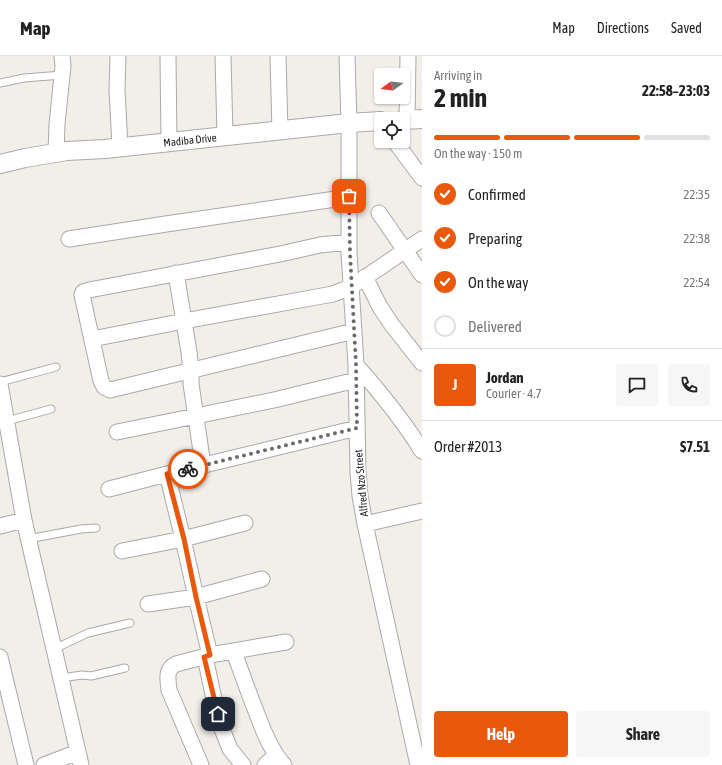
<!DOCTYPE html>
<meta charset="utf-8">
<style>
:root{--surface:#fff;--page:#f6f6f6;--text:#222;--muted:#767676;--line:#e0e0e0;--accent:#ea580c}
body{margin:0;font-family:"Asap Condensed",sans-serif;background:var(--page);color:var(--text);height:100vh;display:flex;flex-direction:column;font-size:15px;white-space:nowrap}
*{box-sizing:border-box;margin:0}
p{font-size:13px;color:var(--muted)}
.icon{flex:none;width:22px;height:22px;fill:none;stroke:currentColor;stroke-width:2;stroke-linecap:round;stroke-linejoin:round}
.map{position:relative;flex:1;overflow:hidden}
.drawer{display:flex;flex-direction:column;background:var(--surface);width:300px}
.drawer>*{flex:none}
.needle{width:26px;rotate:255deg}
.buttons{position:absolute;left:374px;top:12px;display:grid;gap:8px}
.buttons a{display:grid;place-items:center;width:36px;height:36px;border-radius:4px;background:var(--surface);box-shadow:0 1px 3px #0004;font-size:20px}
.pin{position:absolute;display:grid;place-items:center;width:34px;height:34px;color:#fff;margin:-17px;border-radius:8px;box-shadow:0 2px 6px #0006}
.courier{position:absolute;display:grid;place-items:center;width:40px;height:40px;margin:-20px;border:3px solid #ea580c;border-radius:50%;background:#fff;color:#222;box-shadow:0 1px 5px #0007}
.overview em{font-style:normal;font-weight:700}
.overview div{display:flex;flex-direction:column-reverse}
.overview{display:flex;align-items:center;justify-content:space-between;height:68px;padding:0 12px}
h1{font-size:26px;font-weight:700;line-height:30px}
.bar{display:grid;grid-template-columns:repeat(4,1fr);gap:6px 4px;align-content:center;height:48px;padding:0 12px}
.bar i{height:5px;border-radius:3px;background:var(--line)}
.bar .selected{background:var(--accent)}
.bar p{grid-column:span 4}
.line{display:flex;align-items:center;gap:10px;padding:0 12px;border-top:1px solid var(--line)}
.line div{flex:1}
.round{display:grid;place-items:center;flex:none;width:42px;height:42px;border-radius:4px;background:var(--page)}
ol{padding:0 12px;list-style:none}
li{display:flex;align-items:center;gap:12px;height:44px}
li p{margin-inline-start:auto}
li .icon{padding:4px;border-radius:50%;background:var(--accent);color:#fff;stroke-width:4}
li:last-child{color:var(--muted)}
li i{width:22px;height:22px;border:2px solid var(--line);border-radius:50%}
.primary-button{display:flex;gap:8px;margin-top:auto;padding:8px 12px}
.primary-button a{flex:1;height:46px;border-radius:4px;background:var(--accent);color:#fff;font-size:16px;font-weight:700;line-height:46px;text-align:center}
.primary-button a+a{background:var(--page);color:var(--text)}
header{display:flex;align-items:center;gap:24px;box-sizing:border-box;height:56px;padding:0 20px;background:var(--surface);border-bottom:1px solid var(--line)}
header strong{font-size:19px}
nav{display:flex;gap:22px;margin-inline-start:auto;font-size:14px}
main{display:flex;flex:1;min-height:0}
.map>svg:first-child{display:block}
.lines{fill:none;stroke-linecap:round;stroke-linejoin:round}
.service-casing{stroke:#a9a9a9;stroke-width:9}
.minor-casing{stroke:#a9a9a9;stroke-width:17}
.tertiary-casing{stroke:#a9a9a9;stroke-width:20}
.service{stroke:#fff;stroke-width:7}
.minor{stroke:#fff;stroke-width:15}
.tertiary{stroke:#fff;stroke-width:18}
.done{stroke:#6b6a68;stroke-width:4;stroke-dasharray:0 7.2}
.route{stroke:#ea580c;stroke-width:5}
.labels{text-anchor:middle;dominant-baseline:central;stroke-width:3.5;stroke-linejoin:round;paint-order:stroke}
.street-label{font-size:11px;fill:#222;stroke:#fff}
</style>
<header>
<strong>Map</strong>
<nav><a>Map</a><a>Directions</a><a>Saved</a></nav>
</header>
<main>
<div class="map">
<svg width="422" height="709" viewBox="0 0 422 709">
<rect width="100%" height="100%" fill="#f2efe9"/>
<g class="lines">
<!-- service casing -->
<g class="service-casing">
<path id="service" d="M0 27 24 22 62 19
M0 326 56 311
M7 365 51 353
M28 483 81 473 96 472
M54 593 88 577 130 567
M61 622 82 619 91 620 125 612"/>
</g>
<!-- minor casing -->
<g class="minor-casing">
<path id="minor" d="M118 0 117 34 120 91
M168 0 169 86
M223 0 225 80
M278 0 280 75
M347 0 349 67V197L356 309 358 416 360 440 365 468 418 709
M407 64 408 0
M396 87 422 122
M56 97 57 68 63 10 62 0
M379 157 422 219
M69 183 166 168 349 141
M349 186 320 189 280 198 89 234 83 236 82 239 101 325 104 331 110 334 354 275
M176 217 189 296 191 315V328L203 409
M365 221 380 251 392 269 422 307
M92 283 184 265 333 238 351 231 422 183
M356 309C380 336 403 364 422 395
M0 328 24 464 81 709
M117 376 196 360 274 344 356 324
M167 418 183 483 196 541 210 599
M109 433 167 418 357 372
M365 468 422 455
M0 470 24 464
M122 495 183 483 245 467
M148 548 196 541 262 523
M234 596C242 618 250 641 259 663 265 679 272 696 284 709
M0 601 26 709
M205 601 214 643 222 673 230 693 243 709
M44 709 78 696
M201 709 169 634C168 624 165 613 176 608L210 599 286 586
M265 709 276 699"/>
</g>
<!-- tertiary casing -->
<g class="tertiary-casing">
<path id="tertiary" d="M403 64 422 63
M0 108 25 102 67 95 105 93 349 67 381 65"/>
</g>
<!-- service -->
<use href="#service" class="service"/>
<!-- minor -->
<use href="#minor" class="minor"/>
<!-- tertiary -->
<use href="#tertiary" class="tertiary"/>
</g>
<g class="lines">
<!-- done -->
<path class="done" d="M188 413 357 372 356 309 350 197 349 140"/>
<!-- route -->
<path class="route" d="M188 413 167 418 184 483 196 541 210 599 204 601 218 658"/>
</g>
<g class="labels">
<!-- street labels -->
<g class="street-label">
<text transform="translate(190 84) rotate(-6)">Madiba Drive</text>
<text transform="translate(361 427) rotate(-95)">Alfred Nzo Street</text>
</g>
</g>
</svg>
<div class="buttons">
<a><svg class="needle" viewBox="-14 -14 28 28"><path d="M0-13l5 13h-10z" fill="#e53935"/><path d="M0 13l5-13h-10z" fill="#767676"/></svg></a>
<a><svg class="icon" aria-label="locate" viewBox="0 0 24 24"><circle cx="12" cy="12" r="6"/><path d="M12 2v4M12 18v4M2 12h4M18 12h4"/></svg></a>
</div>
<div class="pin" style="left:349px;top:140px;background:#ea580c"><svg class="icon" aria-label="bag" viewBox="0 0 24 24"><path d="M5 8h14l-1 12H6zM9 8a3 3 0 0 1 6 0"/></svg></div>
<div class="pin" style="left:218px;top:658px;background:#1f2937"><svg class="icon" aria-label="home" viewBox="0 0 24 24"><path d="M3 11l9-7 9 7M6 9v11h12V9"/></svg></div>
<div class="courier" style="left:188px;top:413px"><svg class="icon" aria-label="bike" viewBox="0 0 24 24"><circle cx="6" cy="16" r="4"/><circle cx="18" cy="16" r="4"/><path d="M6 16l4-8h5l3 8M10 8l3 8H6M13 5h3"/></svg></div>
</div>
<section class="drawer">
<div class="overview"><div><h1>2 min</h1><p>Arriving in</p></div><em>22:58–23:03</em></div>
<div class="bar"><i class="selected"></i><i class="selected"></i><i class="selected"></i><i></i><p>On the way · 150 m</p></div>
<ol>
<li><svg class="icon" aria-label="check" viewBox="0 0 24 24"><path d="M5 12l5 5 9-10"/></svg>Confirmed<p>22:35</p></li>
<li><svg class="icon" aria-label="check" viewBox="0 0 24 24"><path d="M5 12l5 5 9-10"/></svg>Preparing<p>22:38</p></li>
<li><svg class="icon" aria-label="check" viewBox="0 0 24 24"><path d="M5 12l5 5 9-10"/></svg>On the way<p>22:54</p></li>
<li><i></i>Delivered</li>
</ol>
<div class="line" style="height:72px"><b class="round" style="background:var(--accent);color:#fff">J</b><div><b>Jordan</b><p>Courier · 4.7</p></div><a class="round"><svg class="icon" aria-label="chat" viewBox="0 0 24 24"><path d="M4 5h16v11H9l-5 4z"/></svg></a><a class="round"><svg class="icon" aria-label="phone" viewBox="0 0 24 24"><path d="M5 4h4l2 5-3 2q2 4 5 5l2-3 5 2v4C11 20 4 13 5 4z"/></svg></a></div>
<div class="line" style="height:52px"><div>Order #2013</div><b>$7.51</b></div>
<div class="primary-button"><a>Help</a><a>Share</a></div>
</section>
</main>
